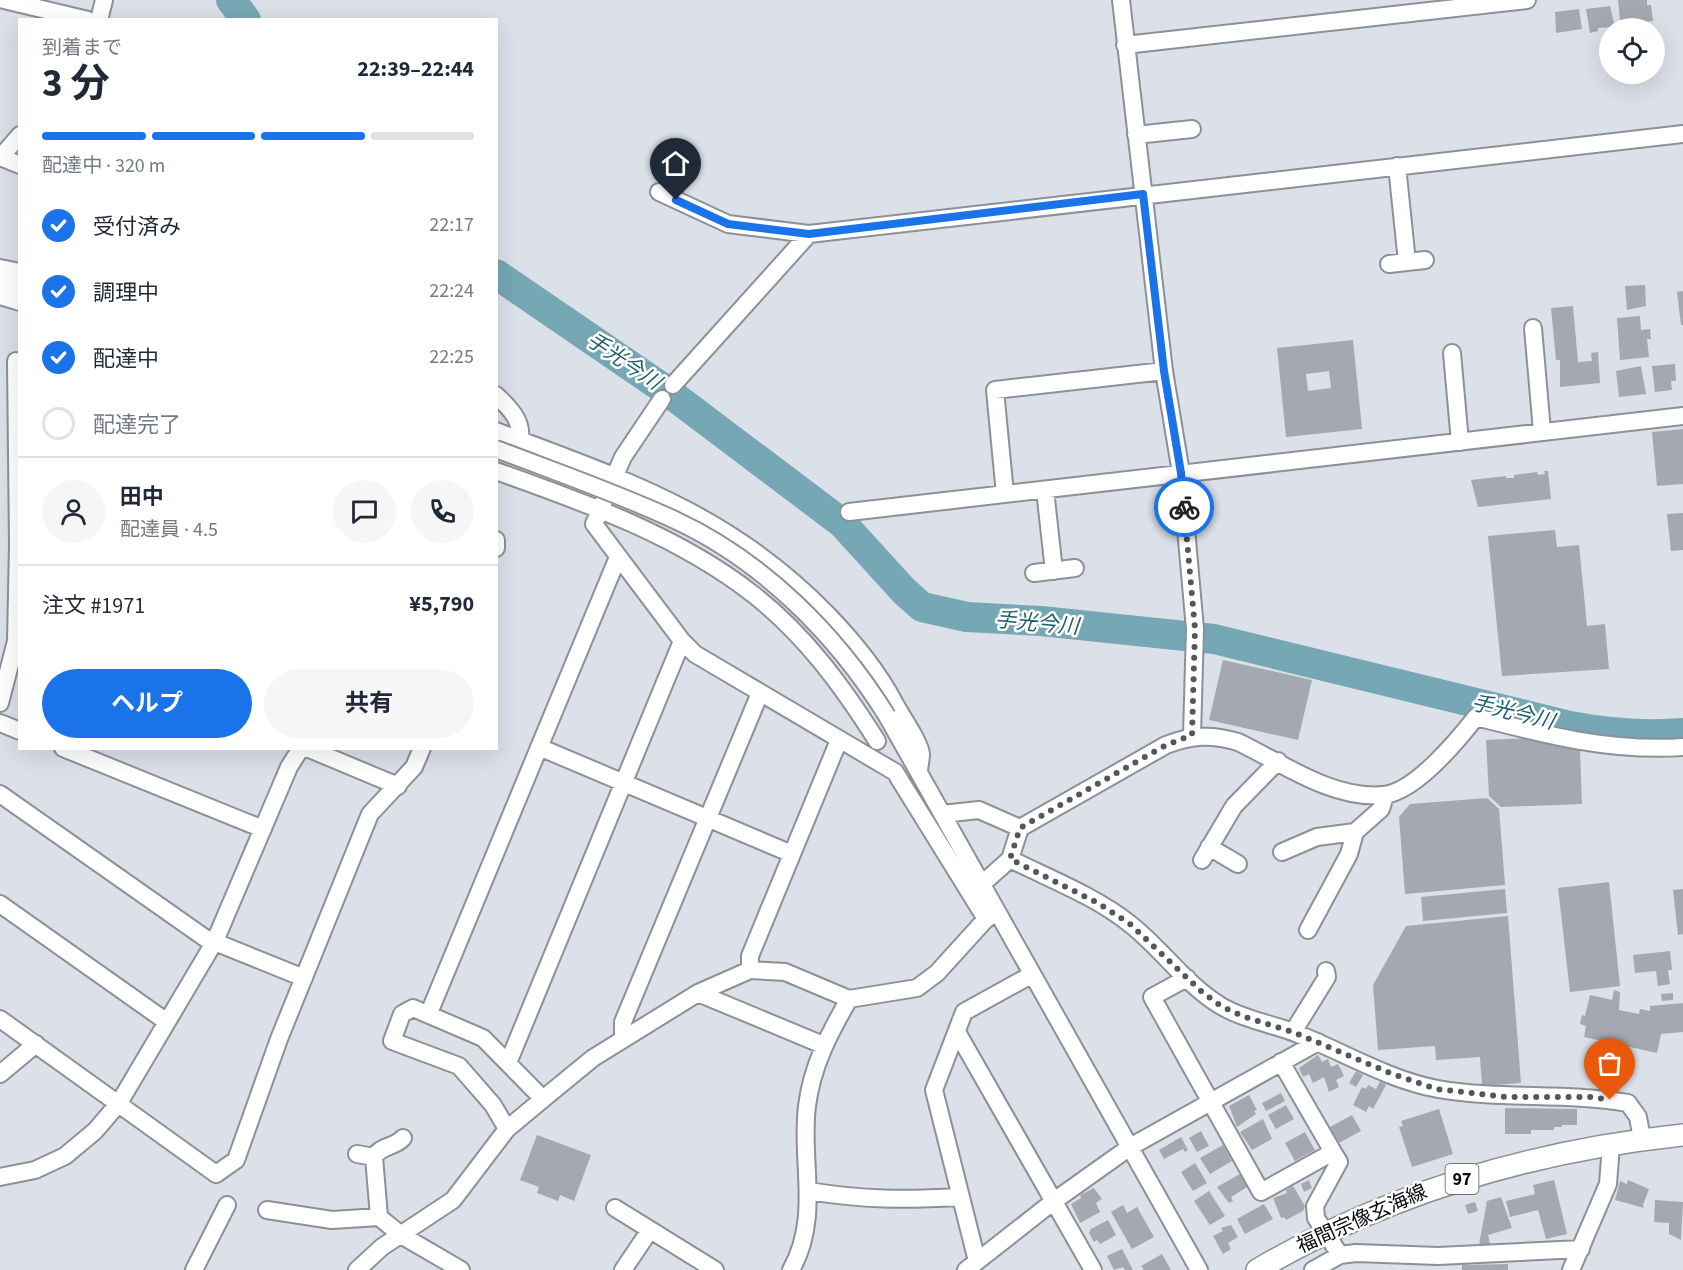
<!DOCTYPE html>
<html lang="ja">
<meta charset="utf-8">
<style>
:root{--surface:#fff;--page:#f6f6f7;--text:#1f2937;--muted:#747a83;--line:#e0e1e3;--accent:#1a73e8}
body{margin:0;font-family:"Source Sans 3","Noto Sans JP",sans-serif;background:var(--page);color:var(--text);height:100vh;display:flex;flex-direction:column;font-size:22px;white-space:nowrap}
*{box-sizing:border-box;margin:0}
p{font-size:20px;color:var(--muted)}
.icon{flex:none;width:33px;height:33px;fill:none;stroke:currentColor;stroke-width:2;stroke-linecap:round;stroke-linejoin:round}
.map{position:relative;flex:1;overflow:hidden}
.panel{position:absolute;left:18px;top:18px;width:480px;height:732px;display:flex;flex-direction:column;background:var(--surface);border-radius:0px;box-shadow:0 6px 24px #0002}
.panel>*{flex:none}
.buttons{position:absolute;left:1599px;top:18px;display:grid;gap:12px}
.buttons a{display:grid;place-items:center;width:66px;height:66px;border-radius:50%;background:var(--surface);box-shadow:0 6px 24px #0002;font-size:30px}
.pin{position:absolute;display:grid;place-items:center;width:51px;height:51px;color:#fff;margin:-62px -26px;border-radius:50% 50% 50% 0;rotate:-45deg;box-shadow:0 0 6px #0007}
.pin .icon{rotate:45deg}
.courier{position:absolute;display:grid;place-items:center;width:60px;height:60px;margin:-30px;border:4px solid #1a73e8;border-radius:50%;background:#fff;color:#222;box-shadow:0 2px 8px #0007}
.summary em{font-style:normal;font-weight:700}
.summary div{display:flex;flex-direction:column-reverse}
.summary{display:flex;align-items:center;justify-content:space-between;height:102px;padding:0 24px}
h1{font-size:39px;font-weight:700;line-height:45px}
.bar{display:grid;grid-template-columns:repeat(4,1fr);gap:9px 6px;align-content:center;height:72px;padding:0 24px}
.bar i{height:8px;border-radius:4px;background:var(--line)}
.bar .current{background:var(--accent)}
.bar p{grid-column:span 4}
.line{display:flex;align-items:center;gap:15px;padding:0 24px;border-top:2px solid var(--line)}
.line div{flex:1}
.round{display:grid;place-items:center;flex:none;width:63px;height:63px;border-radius:32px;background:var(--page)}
ol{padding:0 24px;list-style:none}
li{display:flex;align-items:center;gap:18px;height:66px}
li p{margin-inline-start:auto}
li .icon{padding:6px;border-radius:50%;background:var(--accent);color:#fff;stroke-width:4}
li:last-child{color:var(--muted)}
li i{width:33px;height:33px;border:3px solid var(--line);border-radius:50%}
.cta{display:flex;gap:12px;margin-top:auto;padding:12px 24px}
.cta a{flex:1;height:69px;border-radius:36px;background:var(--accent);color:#fff;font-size:24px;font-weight:700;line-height:69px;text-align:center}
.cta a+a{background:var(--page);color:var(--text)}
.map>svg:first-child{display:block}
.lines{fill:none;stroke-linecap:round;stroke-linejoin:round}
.river{stroke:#76a7b4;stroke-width:30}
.building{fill:#a3a8b1;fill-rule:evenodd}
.minor-casing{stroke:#8c9098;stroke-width:20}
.major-casing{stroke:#8c9098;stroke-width:24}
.minor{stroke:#fff;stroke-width:16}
.major{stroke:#fff;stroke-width:21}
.minor-bridge-casing{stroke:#8c9098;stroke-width:20;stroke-linecap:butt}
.minor-bridge{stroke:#fff;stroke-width:16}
.done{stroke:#53565b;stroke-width:6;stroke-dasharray:0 10.8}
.route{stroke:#1a73e8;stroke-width:8}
.labels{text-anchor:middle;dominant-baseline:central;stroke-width:5;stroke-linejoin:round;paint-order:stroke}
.shield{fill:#fff;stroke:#545456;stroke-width:1.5}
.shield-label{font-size:18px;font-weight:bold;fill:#0a0b0e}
.street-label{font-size:20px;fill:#0a0b0e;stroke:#fff}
.water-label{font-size:21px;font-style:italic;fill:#1c5d6c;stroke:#fff}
</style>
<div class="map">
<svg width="1683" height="1270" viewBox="0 0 1683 1270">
<rect width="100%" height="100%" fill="#dbe0e9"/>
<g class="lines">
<!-- river -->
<path class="river" d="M231 0 246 20
M496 274 667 391 842 523 904 591 922 607 967 617 1041 621 1214 639 1570 726C1607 733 1645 736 1683 733"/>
</g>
<!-- building -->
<path class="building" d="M1618 0H1647V5H1651L1653 21 1630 23V19L1620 20Z
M1610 6 1615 27 1598 28V31L1590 33 1586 9Z
M1579 9 1582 29 1556 33 1555 12Z
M1645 285 1646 306 1627 310 1625 286Z
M1683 291V325H1681L1677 292Z
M1573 306 1578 362 1592 361 1591 353 1598 352 1600 383 1560 387V360H1556L1551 308Z
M1640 316 1641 330 1650 329 1651 339H1647L1649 357 1620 360 1617 318Z
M1353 340 1362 429 1286 437 1277 348ZM1329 371 1331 388 1308 391 1306 374Z
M1675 364 1676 381H1671L1672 390 1655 392 1652 366Z
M1641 366 1646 394 1619 397 1616 371Z
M1683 429V484L1657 486 1652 432Z
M1544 471H1548L1551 499 1478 507 1471 480 1506 476V478H1514V475L1537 472 1538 475 1545 474Z
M1683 513V550L1671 551 1667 514Z
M1555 530 1557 547 1579 545 1587 626 1605 624 1609 669 1502 676 1488 536Z
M1223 660 1312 680 1298 740 1209 720Z
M1532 738 1580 750 1582 804 1501 807 1489 796 1486 740Z
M1487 798 1499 809 1505 885 1405 894 1399 817 1410 804Z
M1609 882 1620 986 1570 992 1558 888Z
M1505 889 1507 913 1423 921 1421 897Z
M1683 889V934L1678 935 1673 890Z
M1508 916 1521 1083 1482 1086 1480 1057 1436 1060 1435 1046 1378 1050 1373 985 1406 926Z
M1670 951 1672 970H1668L1670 984 1658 986 1656 971 1635 973 1633 955Z
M1614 990 1620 992 1619 1010 1639 1014 1640 1009 1650 1011V1006L1683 1003V1032L1661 1034 1657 1053 1584 1037 1586 1026 1580 1024 1582 1015 1585 1016 1590 995 1612 1000Z
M1673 993V1000L1662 1001 1661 994Z
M1318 1055 1322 1062 1328 1059 1331 1067 1338 1064 1344 1076 1336 1080 1339 1087 1329 1092 1324 1077 1313 1083 1309 1074 1303 1077 1299 1068Z
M1356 1071 1363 1075 1356 1087 1349 1083Z
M1380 1081 1386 1085 1373 1109 1369 1106 1366 1112 1353 1105 1362 1087 1366 1089 1368 1085 1376 1089Z
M1281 1093 1285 1101 1266 1111 1262 1103Z
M1249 1095 1257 1110 1254 1111 1256 1114 1237 1127 1229 1106Z
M1286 1105 1294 1119 1276 1129 1268 1115Z
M1505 1108 1577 1109V1125H1562V1127H1554V1130H1531V1134H1505Z
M1439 1109 1453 1154 1412 1167 1399 1127 1403 1126 1401 1121Z
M1352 1115 1361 1131 1339 1143 1330 1127Z
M1263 1119 1272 1139 1252 1150 1240 1132Z
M1201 1131 1209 1146 1197 1152 1189 1138Z
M1305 1132 1315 1150 1295 1161 1285 1143Z
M537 1135 591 1155 574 1201 560 1195 558 1201 537 1193 539 1187 520 1180Z
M1181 1137 1188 1150 1185 1152 1183 1149 1164 1159 1159 1150Z
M1223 1145 1232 1161 1210 1174 1200 1158Z
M1195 1163 1207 1183 1193 1191 1181 1172Z
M1240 1174 1247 1187 1231 1197 1233 1201 1229 1203 1217 1187Z
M1309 1180 1312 1188 1304 1192 1301 1184Z
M1554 1180 1567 1234 1546 1239 1538 1210 1510 1217 1506 1201 1535 1194 1533 1185Z
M1628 1180 1649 1189 1643 1205 1644 1208 1615 1200 1620 1181 1627 1184Z
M1293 1186 1305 1206 1303 1211 1286 1220 1284 1217 1281 1218 1273 1198 1287 1193 1286 1190Z
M1094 1188 1102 1199 1096 1203 1100 1212 1080 1223 1071 1204 1081 1198 1080 1195Z
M1209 1191 1225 1216 1210 1225 1194 1201Z
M1501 1197 1512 1228 1488 1235 1490 1244 1479 1245 1487 1201Z
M1655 1200 1683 1202 1681 1240 1669 1234V1223L1654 1222Z
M1475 1202 1478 1211 1468 1214 1465 1205Z
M1264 1204 1273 1219 1245 1234 1237 1219Z
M1123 1205 1127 1213 1137 1207 1154 1237 1132 1249 1111 1212Z
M1108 1220 1116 1235 1100 1244 1097 1240 1094 1242 1089 1233 1091 1229Z
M1231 1225 1238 1237 1228 1243 1231 1249 1223 1254 1213 1236 1223 1231 1221 1228Z
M1122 1249 1133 1270H1125L1123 1267 1114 1270 1107 1256Z
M1162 1254 1171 1270H1144L1141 1266Z
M1508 1264V1270H1462V1265Z"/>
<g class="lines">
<!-- minor casing -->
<g class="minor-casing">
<path id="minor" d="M4 0 88 20
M1121 0 1164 371 1181 473 1195 629 1192 735
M99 20 104 0
M1125 45 1527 0
M1136 135 1192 129
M0 157 20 165
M0 158 20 135
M1397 166 1407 262
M659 192 728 224 809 234 1683 134
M1389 264 1425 260
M0 268 20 272
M0 282 20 287
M0 296 20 302
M1533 328 1542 431
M1452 353 1460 442
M673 385 809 234
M496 395C512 410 526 424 518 448
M662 399 623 457 594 524 682 641 695 654 895 772 986 919
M496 431C623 479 731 514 828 615 853 641 877 670 894 702 900 714 920 742 921 754 921 760 919 767 919 772
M496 471C586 503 679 536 754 595 805 635 843 687 877 741
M1045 490 1054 571
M1005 494 995 390 1164 371
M849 512 1683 416
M496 540V548
M1034 573 1075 568
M0 703 16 641 18 545 16 361
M887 716 1199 1270
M0 723 20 731
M539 747 792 854
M63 748 263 829
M307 748 398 786
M0 794 205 938 304 978
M942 814 979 810 1020 828
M1209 847 1238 864
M1282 852 1317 837 1355 832
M1010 859C1050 879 1095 896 1130 924 1162 949 1186 985 1221 1006 1245 1020 1273 1024 1298 1034 1343 1052 1389 1080 1438 1089 1501 1100 1565 1092 1628 1103L1638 1117 1642 1139
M1202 860 1234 806 1278 761
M981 885 1010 859 1020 828 1166 745C1192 735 1212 734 1238 742 1282 763 1333 800 1383 795 1414 793 1458 740 1476 717 1546 735 1611 752 1683 747
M0 904 167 1022
M1308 930 1349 854 1355 832 1381 809 1385 796
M750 970V956L839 740
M1187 978 1152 997 1261 1192 1333 1152 1281 1062
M698 993 823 1045
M429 1013 618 557
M0 1019 216 1174 236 1160 279 1039 370 814 414 767 422 748
M957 1032 1093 1270
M1293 1032 1327 977 1326 971
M623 1038V1022L760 693
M508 1063 682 641
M0 1074 36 1044
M507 1129 493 1105 459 1066 392 1041 402 1014 413 1008 483 1038 543 1099
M1333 1152 1339 1162 1315 1206 1316 1218 1340 1255
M357 1154 374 1157 379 1217
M374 1157C381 1145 394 1148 403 1138
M0 1177 35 1170 65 1156 95 1131 119 1103 215 941 289 767 301 748
M809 1191C863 1200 905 1200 960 1197
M615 1208 715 1270
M267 1210 332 1220 379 1217 401 1235 461 1270
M977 1261 934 1090 964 1012 1031 975
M194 1270 227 1205
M357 1270 382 1247 453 1200 507 1129 543 1099 593 1058 698 993 750 970 785 972 849 999 917 988 937 973 986 919 997 913
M623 1270 650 1230
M791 1270C821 1217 800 1161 807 1106 812 1066 829 1034 849 999
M966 1270 1054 1201 1130 1147 1318 1042
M1313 1270 1340 1255 1356 1253 1438 1256 1581 1249
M1571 1270 1608 1184 1611 1145"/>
</g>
<!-- major casing -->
<g class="major-casing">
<path id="major" d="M1257 1270C1388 1193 1532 1151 1683 1135"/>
</g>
<!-- minor -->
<use href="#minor" class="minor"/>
<!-- major -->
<use href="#major" class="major"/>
<!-- minor-bridge casing -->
<g class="minor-bridge-casing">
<path id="minor-bridge" d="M496 449C556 472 617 493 675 520 763 561 836 634 887 716"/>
</g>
<!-- minor-bridge -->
<use href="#minor-bridge" class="minor-bridge"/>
</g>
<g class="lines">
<!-- done -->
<path class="done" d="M1184 507 1195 629 1192 735 1166 745 1020 828 1010 859 1098 903 1130 924 1202 992 1221 1006 1242 1016 1293 1032 1390 1073 1436 1089 1506 1097H1591L1610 1100"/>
<!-- route -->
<path class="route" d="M676 200 728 224 809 234 1143 194 1164 371 1181 473 1184 507"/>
</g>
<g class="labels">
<!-- shield labels -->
<rect class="shield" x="1445.5" y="1164" width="33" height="30" rx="4.5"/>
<g class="shield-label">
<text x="1462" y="1179">97</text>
</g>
<!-- street labels -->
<g class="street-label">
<text transform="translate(1362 1219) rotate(-24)">福間宗像玄海線</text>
</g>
<!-- water labels -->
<g class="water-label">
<text transform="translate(624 361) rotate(34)">手光今川</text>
<text transform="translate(1037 623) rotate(5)">手光今川</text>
<text transform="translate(1513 712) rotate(14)">手光今川</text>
</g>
</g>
</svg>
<div class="buttons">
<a><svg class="icon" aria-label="locate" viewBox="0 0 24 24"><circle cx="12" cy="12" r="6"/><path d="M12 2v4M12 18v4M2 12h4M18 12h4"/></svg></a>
</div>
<div class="pin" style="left:1610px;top:1100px;background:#ea580c"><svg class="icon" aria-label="bag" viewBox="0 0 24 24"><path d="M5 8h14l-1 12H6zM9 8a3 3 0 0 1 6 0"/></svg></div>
<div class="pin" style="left:676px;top:200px;background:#1f2937"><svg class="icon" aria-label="home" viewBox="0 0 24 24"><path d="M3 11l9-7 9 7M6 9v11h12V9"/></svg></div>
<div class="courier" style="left:1184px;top:507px"><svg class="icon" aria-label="bike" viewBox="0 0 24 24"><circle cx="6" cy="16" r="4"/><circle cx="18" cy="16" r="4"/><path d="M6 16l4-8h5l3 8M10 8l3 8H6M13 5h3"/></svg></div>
<section class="panel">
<div class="summary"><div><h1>3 分</h1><p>到着まで</p></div><em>22:39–22:44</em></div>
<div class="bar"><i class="current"></i><i class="current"></i><i class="current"></i><i></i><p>配達中 · 320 m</p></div>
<ol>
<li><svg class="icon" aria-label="check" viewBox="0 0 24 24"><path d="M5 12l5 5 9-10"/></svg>受付済み<p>22:17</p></li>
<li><svg class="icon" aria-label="check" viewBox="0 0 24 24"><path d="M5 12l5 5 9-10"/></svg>調理中<p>22:24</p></li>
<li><svg class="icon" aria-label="check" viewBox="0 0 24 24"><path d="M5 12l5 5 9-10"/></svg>配達中<p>22:25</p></li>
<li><i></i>配達完了</li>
</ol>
<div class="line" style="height:108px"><a class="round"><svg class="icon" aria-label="person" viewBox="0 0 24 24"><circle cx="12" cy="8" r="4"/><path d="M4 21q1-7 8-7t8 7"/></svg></a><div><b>田中</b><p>配達員 · 4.5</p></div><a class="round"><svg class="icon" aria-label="chat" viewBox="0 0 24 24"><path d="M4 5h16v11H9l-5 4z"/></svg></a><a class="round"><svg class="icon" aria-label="phone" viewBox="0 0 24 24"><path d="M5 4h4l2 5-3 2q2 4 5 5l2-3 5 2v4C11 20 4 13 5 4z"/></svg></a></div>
<div class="line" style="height:78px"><div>注文 #1971</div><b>¥5,790</b></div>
<div class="cta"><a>ヘルプ</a><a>共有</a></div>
</section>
</div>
